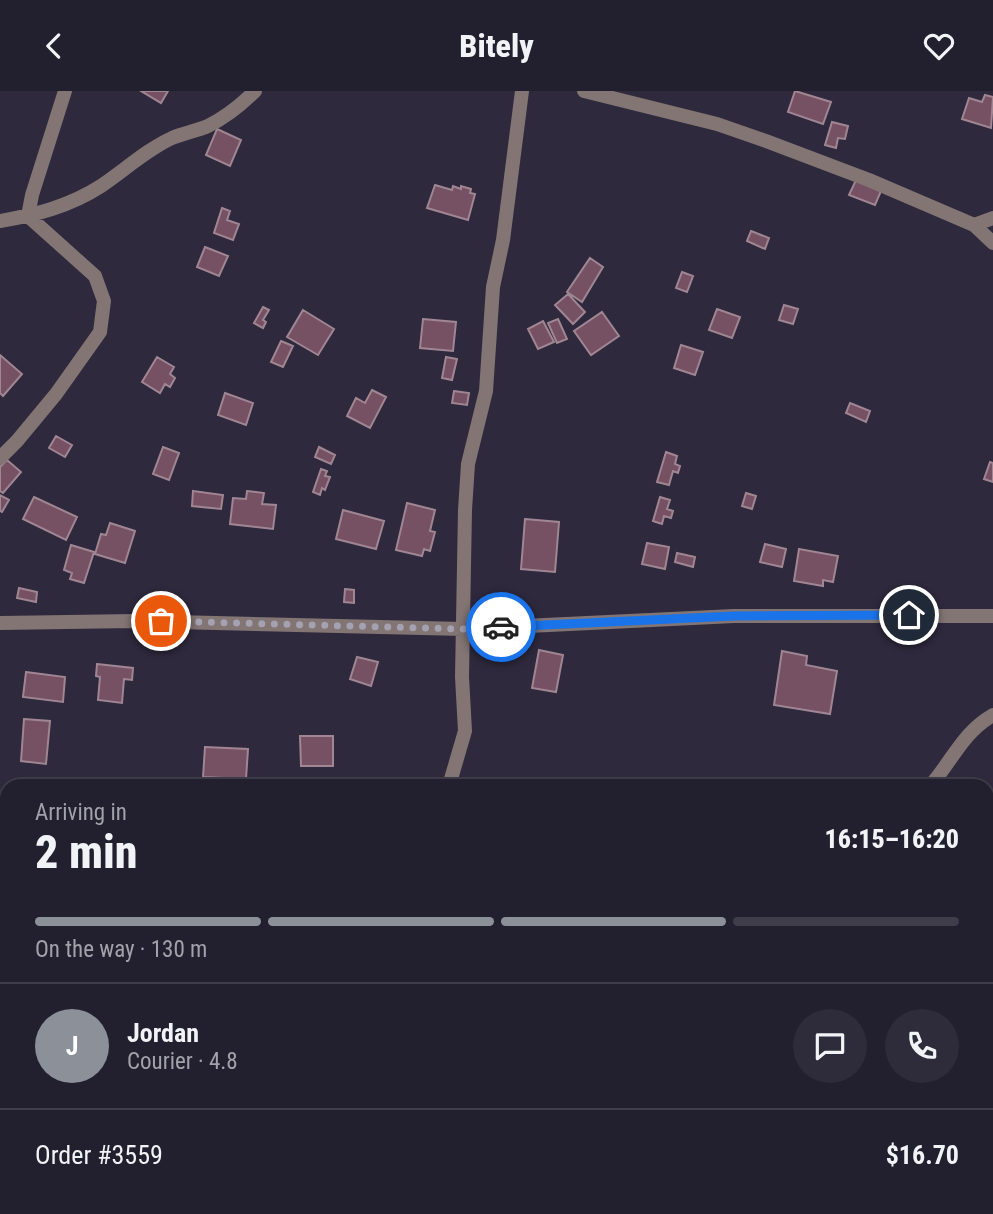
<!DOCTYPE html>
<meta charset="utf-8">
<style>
:root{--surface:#221f2e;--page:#2e2c3a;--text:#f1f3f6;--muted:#a2a2aa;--line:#3f3d4a;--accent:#8c9099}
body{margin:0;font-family:"Roboto Condensed",sans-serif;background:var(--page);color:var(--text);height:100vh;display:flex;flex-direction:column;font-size:26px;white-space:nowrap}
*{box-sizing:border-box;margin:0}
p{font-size:23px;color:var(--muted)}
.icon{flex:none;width:38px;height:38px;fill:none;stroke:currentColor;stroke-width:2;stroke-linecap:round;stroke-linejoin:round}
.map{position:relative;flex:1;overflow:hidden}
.side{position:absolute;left:0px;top:688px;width:994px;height:436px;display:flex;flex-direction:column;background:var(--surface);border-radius:21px 21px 0 0;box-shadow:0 2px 5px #0004,0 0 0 2px var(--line)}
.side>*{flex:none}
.pin{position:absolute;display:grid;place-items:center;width:60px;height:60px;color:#fff;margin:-30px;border:4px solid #fff;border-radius:50%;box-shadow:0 2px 7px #0007}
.courier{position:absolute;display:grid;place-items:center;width:70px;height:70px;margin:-35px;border:5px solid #1a73e8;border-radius:50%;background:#fff;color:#222;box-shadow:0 2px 9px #0007}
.summary em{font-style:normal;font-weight:800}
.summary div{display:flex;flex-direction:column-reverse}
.summary{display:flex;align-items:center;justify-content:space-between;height:119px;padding:0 35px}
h1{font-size:46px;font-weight:800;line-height:52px}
.bar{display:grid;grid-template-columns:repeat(4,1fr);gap:10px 7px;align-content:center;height:84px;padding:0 35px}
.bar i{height:9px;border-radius:5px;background:var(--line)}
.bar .selected{background:var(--accent)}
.bar p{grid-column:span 4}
.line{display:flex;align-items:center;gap:18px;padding:0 35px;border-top:2px solid var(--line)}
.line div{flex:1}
.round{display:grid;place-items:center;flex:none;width:74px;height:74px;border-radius:37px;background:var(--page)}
header{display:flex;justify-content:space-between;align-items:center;height:91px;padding:0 35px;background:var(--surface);font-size:32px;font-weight:800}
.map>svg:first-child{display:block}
.building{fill:#765063;stroke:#9f8692;stroke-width:2}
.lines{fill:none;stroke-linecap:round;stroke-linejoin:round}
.street{stroke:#827573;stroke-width:14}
.done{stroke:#a4a1b0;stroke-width:7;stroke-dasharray:0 12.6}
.route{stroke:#1a73e8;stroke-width:9}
</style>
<header><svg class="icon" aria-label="back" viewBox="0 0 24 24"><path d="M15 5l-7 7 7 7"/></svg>Bitely<svg class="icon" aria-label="heart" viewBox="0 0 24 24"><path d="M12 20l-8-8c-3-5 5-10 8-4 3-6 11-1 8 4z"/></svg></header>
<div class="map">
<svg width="993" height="1123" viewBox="0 0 993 1123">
<rect width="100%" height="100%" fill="#2e293d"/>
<!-- building -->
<path class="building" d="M141 0H168L161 12Z
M795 0 831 11 823 33 788 21Z
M985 4 993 6 991 37 962 28 969 7 982 11Z
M832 31 848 35 845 48 838 47 836 57 825 54Z
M217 38 241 49 230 75 206 64Z
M856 89 881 100 875 114 849 104Z
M435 94 452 99 453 95 461 98V95L471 98 470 102 475 103 468 129 427 117Z
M222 117 230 120 227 129 239 133 233 149 214 142Z
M751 140 769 147 765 158 747 150Z
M205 156 228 165 219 185 197 176Z
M590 167 603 176 582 211 567 201Z
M682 181 693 185 687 201 676 197Z
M568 203 585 221 573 233 555 214Z
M784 214 798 218 793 233 779 229Z
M263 216 269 219 263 229 266 231 263 237 254 232Z
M717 218 740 226 732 247 709 239Z
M303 219 334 238 318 264 287 246Z
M602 221 619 245 591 264 574 240Z
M423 228 456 231 453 260 420 257Z
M558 228 567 248 557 252 548 232Z
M543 230 554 251 538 258 528 238Z
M281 250 293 255 283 276 271 271Z
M681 254 703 261 695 284 674 277Z
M0 264 22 283 3 305 0 302Z
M157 266 174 276 170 283 175 287 170 296 165 293 160 302 142 291Z
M446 266 457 268 452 289 442 287Z
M372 299 386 306 370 337 347 325 356 307 365 312Z
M454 300 469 302 467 314 452 312Z
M225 302 253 312 246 334 218 324Z
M850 312 870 320 866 331 846 322Z
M56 345 72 354 65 366 49 357Z
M163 356 179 362 169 389 153 383Z
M319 356 335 364 331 373 315 366Z
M666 361 677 365 675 373 680 375 678 382 673 380 669 394 657 391Z
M7 369 21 381 3 402 0 400V376Z
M990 371 993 372V391L984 388Z
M321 378 327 380 325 385 330 386 325 399 322 397 320 404 313 401Z
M193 400 223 404 221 418 192 415Z
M247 400 264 402 262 413 276 414 273 438 230 433 233 407 246 408Z
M746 402 756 405 752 418 742 415Z
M0 404 9 409 2 421 0 420Z
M34 406 77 426 66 449 23 428Z
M660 406 670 409 667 418 673 420 671 427 664 425 662 433 653 430Z
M407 412 435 419 430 440 435 441 430 460 424 458 422 465 396 459Z
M343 419 384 430 376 458 336 448Z
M525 428 559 431 555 481 521 478Z
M110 432 135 440 125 472 95 463 101 443 106 444Z
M647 452 669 456 665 478 642 473Z
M765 453 786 458 782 476 760 471Z
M71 454 94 461 84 492 70 488 72 482 64 479Z
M799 458 838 465 833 491 823 489V495L794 490Z
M677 462 695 466 693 476 675 471Z
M19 497 37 501 36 511 17 507Z
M345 498 354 499V512L344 511Z
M539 559 563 564 556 601 532 597Z
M782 560 807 565 806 574 837 580 830 623 774 614Z
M357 566 378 571 371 595 350 588Z
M97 573 133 577 132 589 124 588 122 612 98 609 100 586 96 585Z
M26 581 65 586 63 611 23 606Z
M24 628 50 630 46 673 21 670Z
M300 645H333V675H301Z
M205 656 248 658 246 688 203 686Z
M0 754 7 755 5 768 0 767Z
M5 780 7 781V799L0 796V789Z
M7 911V930L3 935 0 933V919Z
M699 1116H719V1123H699Z"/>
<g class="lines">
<!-- street -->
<path class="street" d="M584 0 717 33 766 50 869 89 974 134 993 152
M0 130C36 124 70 115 101 95 125 79 146 59 172 47 184 42 196 40 208 35 226 26 241 14 255 0
M974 134 993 127
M0 367 17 350 56 303 100 241 104 210 95 185 28 125 32 104 65 0
M0 532 134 530 464 538 734 525H993
M451 695V688L465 640 462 586 465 419 468 373 486 300 493 196 503 149 522 0
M930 695C953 669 962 642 993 624
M987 847 993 848
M0 884 7 888
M451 1116V1123
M858 1116 876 1123
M478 1123 494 1116
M778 1123 779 1116
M908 1123 909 1116"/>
</g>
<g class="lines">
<!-- done -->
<path class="done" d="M161 530 464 538 501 536"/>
<!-- route -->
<path class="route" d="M501 536 734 525 909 524"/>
</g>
</svg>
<div class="pin" style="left:161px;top:530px;background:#ea580c"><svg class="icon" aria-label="bag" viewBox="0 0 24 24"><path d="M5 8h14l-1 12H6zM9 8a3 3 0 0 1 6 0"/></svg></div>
<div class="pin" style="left:909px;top:524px;background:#1f2937"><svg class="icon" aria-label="home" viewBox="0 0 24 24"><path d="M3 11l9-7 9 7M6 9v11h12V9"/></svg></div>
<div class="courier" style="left:501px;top:536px"><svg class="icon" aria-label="car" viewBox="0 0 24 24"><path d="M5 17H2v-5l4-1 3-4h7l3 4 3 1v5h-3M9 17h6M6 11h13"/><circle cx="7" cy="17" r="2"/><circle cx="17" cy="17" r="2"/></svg></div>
<section class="side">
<div class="summary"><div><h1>2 min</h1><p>Arriving in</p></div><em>16:15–16:20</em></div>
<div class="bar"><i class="selected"></i><i class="selected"></i><i class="selected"></i><i></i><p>On the way · 130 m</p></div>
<div class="line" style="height:126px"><b class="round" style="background:var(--accent);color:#fff">J</b><div><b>Jordan</b><p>Courier · 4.8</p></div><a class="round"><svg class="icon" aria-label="chat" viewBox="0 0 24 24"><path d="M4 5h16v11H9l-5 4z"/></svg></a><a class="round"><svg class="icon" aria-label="phone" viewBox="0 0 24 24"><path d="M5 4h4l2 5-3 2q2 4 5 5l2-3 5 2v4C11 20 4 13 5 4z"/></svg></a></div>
<div class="line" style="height:91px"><div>Order #3559</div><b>$16.70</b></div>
</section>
</div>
